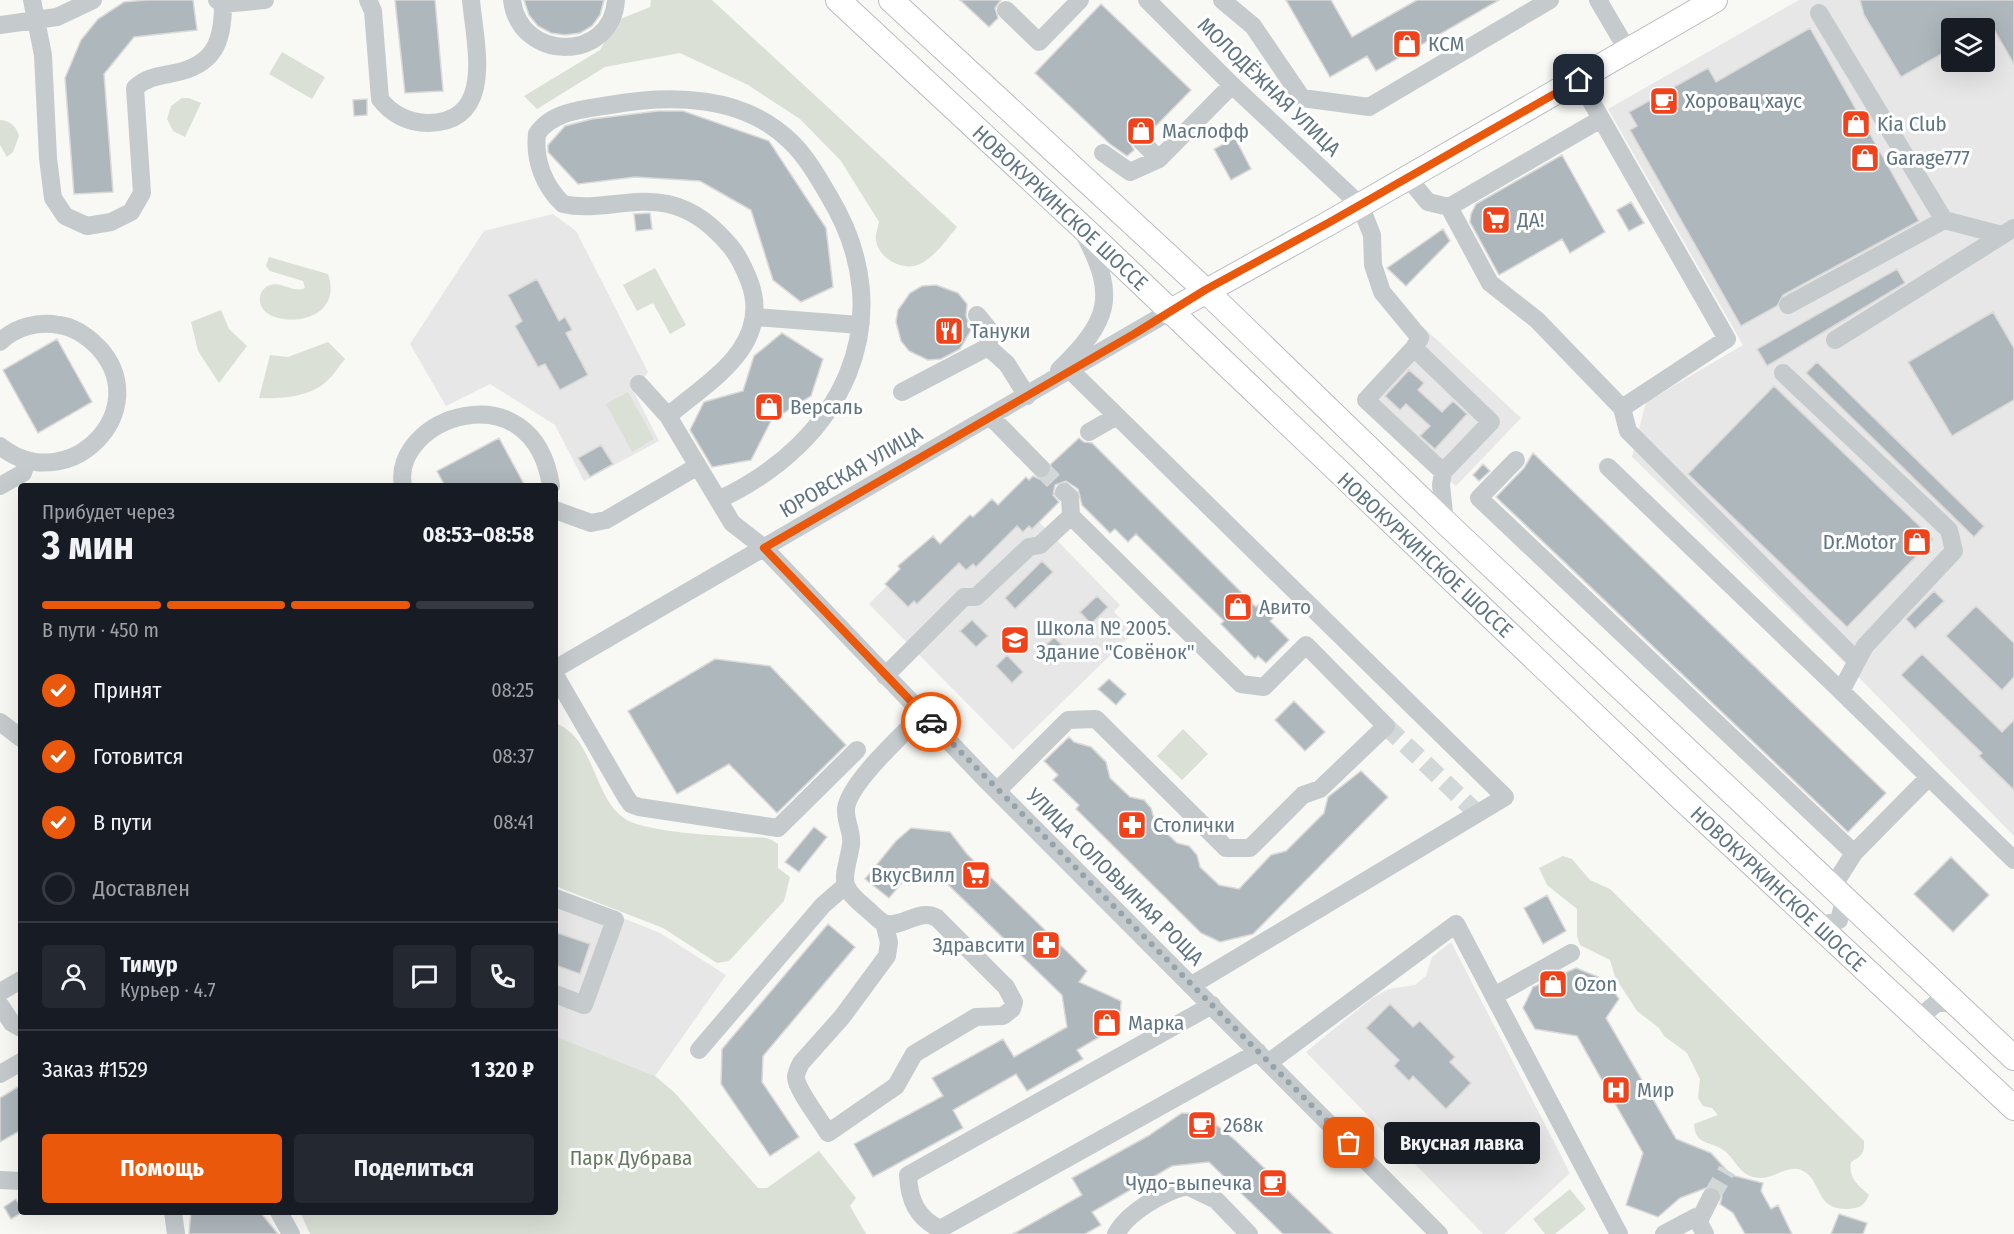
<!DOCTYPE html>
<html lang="ru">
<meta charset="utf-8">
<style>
:root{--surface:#171b24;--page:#242831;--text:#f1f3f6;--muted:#9ea1a6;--line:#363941;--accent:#ea580c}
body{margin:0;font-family:"Fira Sans Condensed",sans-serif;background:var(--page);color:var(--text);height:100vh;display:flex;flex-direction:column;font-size:22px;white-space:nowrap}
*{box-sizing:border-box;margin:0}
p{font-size:20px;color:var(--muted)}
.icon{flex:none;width:33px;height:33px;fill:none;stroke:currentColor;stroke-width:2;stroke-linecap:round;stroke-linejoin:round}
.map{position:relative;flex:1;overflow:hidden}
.details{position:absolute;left:18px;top:483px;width:540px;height:732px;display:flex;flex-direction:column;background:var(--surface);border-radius:6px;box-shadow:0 6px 24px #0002}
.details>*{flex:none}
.controls{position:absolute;left:1941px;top:18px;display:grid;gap:12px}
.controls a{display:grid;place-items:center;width:54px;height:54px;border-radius:6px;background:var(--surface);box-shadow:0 6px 24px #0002;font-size:30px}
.pin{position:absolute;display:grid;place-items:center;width:51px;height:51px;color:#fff;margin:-26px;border-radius:12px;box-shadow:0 3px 9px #0006}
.courier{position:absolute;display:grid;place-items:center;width:60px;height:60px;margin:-30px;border:4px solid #ea580c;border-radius:50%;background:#fff;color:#222;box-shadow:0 2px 8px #0007}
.bubble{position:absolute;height:42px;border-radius:6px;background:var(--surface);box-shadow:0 6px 24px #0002;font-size:20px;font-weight:700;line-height:42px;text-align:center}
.headline em{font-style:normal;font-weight:700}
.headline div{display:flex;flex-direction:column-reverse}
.headline{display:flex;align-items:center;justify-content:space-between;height:102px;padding:0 24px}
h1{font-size:39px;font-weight:700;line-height:45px}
.bar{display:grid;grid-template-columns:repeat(4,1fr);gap:9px 6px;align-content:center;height:72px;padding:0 24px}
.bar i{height:8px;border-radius:4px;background:var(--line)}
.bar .current{background:var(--accent)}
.bar p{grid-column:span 4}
.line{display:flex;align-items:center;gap:15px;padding:0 24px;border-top:2px solid var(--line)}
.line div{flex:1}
.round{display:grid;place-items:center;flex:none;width:63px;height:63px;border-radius:6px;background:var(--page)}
ol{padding:0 24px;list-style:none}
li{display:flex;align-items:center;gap:18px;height:66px}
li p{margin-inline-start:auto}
li .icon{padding:6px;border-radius:50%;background:var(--accent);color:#fff;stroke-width:4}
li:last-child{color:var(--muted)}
li i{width:33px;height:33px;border:3px solid var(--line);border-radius:50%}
.cta{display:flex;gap:12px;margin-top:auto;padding:12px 24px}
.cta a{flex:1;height:69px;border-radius:6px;background:var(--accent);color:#fff;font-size:24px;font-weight:700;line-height:69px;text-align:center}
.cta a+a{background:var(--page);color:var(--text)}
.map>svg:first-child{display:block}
.built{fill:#e6e7e6;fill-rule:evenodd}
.green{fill:#dae0d5}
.building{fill:#aeb7bc;stroke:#dad9d7;stroke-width:1.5}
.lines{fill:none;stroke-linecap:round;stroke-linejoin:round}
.minor-tunnel{stroke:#d2d7d8;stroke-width:18;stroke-dasharray:18 9;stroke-linecap:butt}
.major-casing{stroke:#b8bdc0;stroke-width:26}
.minor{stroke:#c5cacd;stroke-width:18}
.major{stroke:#fff;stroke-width:24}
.done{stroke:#95a3aa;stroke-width:6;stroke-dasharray:0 10.8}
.route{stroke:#ea580c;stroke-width:8}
.labels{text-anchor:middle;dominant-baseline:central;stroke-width:6;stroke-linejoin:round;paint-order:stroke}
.poi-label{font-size:21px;fill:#607582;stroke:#fff;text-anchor:start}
.street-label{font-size:21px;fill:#607582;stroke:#fff}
.park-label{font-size:21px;fill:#667a60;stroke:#fff}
</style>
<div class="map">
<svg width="2014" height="1234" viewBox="0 0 2014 1234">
<rect width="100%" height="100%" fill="#f8f8f5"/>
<!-- built -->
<path class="built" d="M1799 0H2014V836L1834 652 1632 457 1646 402 1743 345 1608 109ZM1952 28H1984V62H1952Z
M553 214 576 231 648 372 634 392 659 441 584 481 555 425 490 384 446 406 410 344 484 231Z
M1422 326 1521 418 1456 486 1358 395Z
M1039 522 1120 605 1114 612 1134 632 1013 750 869 604 887 586 908 607 914 601 917 604 951 571 956 560 966 570 1014 523 1023 532Z
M555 891 660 933 726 975 655 1076 555 1036Z
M1451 942 1570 1173 1504 1234H1483L1306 1052 1372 998 1389 989 1415 985 1426 976 1432 957Z"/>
<!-- green -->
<path class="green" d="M651 0H712L957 227C946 240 936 256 920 264 904 272 879 259 876 241 875 236 878 227 879 222L841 161 800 119 748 85 680 53 605 67 537 109 524 96 600 50 618 20 650 7Z
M282 52 325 77 312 99 269 74Z
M182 98H189L201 103 185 137 173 131 167 119 171 106Z
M0 120C11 121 16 126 19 136L13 152 7 157 0 145Z
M269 257 328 274C347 330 256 330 260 298 260 294 262 290 266 287 279 278 292 294 305 288L303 281 270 271 266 266Z
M655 268 686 325 670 334 653 303 637 311 623 285Z
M221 310 229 329 247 346 219 383 198 351 191 322Z
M328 342 345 359C339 366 334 375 327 381 310 397 281 399 259 398L270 355 288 357Z
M628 392 654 439 632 452 606 404Z
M555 723C596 738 593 801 627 820 649 832 716 836 744 837 758 838 766 835 778 844V868L790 877 784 901 729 961 717 963 663 928 555 886Z
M1183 729 1208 754 1182 780 1157 756Z
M1563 856 1572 859 1590 880 1610 889 1864 1141C1865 1153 1861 1157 1851 1162 1848 1178 1858 1185 1869 1195 1864 1206 1860 1208 1848 1209 1813 1210 1824 1180 1801 1170 1788 1165 1774 1178 1761 1178 1741 1178 1737 1162 1726 1152 1712 1140 1695 1147 1694 1124L1718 1115 1712 1108 1703 1106 1698 1098 1700 1079 1687 1053 1664 1036 1659 1028 1637 1011 1615 977 1610 960 1580 945 1577 936V909L1547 885 1539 868Z
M555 1036 655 1076 675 1093 758 1188H767L819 1151 856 1198 850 1206 866 1234H310L300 1212H555Z
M1570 1189 1586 1209 1555 1234H1545L1533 1219Z"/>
<!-- building -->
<path class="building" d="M146 0H193L197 30 134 37 104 74 113 192 74 194 65 78 81 40 98 19 124 2Z
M395 0H435L443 91 405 93Z
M524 0H604L600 15 592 26 580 33 565 35 551 33 538 26 529 15Z
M960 0H1001L995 8 998 18 989 27Z
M1286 0H1331L1352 37 1417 0H1499L1376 71 1367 56 1330 77Z
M1860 0H2014V64L1993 28H1952V48L1901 77 1864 15Z
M1101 4 1191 90 1149 133 1139 130 1133 134 1130 143 1134 150 1127 156 1110 144 1035 73Z
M1810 28 1919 221 1783 295 1777 306 1741 326 1630 130 1637 126 1629 112 1708 68 1716 82Z
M367 99V115L354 116 353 100Z
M658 111H683L769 141 826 228 833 287 801 302 773 280 751 210 700 181 635 177 578 184 548 152V145L565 126 592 119Z
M1235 138 1251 169 1231 180 1214 149Z
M1562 155 1605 232 1570 253 1562 239 1499 275 1470 222 1471 214 1476 204Z
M1631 202 1644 223 1629 231 1617 210Z
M650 213 652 229 636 231 634 214Z
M1443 229 1450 241 1406 286 1387 268Z
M1897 269 1905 283 1767 366 1757 349Z
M537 279 559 321 565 317 572 330 566 333 588 375 560 390 545 364 538 367 515 326 522 321 508 295Z
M936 285 958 293 967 304 966 316 971 330 960 349 941 359 928 360 909 351 901 341 896 322 898 310 910 293 922 286Z
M1993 312 2014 348V400L1952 436 1908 362Z
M782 333 823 359 811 396 771 421 751 460 712 467 690 430 704 402 743 391 754 356Z
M57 339 92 402 38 433 3 370Z
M1817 362 1984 526 1974 537 1806 373Z
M1409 370 1424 383 1418 390 1442 412 1453 401 1467 414 1435 449 1420 436 1430 426 1406 404 1400 410 1385 396Z
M1774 386 1933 539 1847 627 1688 474Z
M499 438 525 486H445L437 471Z
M1079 438 1084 442 1092 443 1256 607 1259 604 1273 618 1270 621 1289 640 1266 663 1258 656 1255 659 1221 624 1224 621 1136 534 1128 542 1115 529 1110 533 1082 505 1078 489 1066 481 1055 485 1053 495 1059 502 1032 529 1029 526 1023 532 1017 526 976 567 973 564 966 570 959 563 917 604 914 601 908 607 885 584 900 569 898 566 933 536 940 544 970 515 973 517 992 499 998 505 1026 477 1029 480 1033 476 1039 479 1048 476 1051 464Z
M601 445 613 464 590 477 578 458Z
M1533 453 1886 793 1848 832 1496 497 1524 468Z
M1483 464 1490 471 1479 481 1473 475Z
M1042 561 1053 572 1015 609 1005 598Z
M1934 591 1944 601 1915 629 1906 619Z
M1097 596 1108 607 1091 624 1080 612Z
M1976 606 2014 643V677L2002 690 1946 636Z
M972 620 988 636 976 647 960 631Z
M1054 637 1065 648 1049 665 1038 653Z
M1922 654 2002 732 2014 720V790L1979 756 1982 753 1901 675Z
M1007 655 1023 672 1012 683 996 666Z
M715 659 770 666 846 745 777 813 729 764 677 794 628 711Z
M1109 679 1126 694 1116 705 1098 689Z
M1294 701 1325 732 1305 751 1275 720Z
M1069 737 1074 742 1091 747 1106 762 1110 778 1130 797 1144 800 1151 808 1155 822 1177 843 1189 846 1197 855 1200 867 1219 885 1239 889 1271 855 1286 851 1324 813 1328 797 1361 771 1388 797 1253 934 1220 942 1201 933 1076 809 1079 805 1053 780 1058 775 1044 761Z
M814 827 827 837 799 872 785 862Z
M911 828 950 832 967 854 1087 971 1079 982 1121 1001 1120 1025 1077 1050 1083 1059 1027 1091 1016 1074 953 1110 963 1128 873 1177 854 1144 943 1096 932 1078 1003 1039 1014 1057 1067 1027 1062 995 936 873 912 871 889 898 865 879 896 841Z
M1951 857 1989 895 1953 932 1914 894Z
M1547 895 1566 931 1543 944 1524 908Z
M828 924 855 947 763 1056 762 1082 799 1137 770 1156 721 1084 722 1049Z
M555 932 590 944 580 974 555 965Z
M1576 968 1606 980 1619 999 1606 1018 1676 1139 1711 1153 1731 1175 1763 1183 1761 1191 1771 1209 1778 1205 1792 1234H1745L1733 1213 1720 1204 1722 1197 1720 1190 1711 1186 1680 1198 1658 1217 1626 1205 1643 1153 1577 1036 1535 1029 1523 1008 1533 987Z
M1390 1004 1413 1027 1420 1021 1455 1057 1450 1062 1471 1083 1446 1109 1413 1076 1409 1081 1394 1066 1399 1060 1366 1028Z
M21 1085V1130L0 1142V1098Z
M1182 1113 1203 1114 1235 1140 1333 1234H1283L1209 1162 1172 1166 1092 1212 1101 1225 1085 1234H1013L1082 1195 1072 1178 1148 1136Z
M16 1199 23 1212 11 1219 4 1207Z
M191 1212H260L278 1234H189Z
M1839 1214 1867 1223 1863 1234H1831Z"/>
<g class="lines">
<!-- minor-tunnel -->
<path class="minor-tunnel" d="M1041 468 1064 492
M1386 726 1477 813
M1711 1197 1727 1170"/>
<!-- major casing -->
<g class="major-casing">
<path id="major" d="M838 0 1095 239 1677 794 2014 1108
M891 0 1205 290 1445 522 2014 1058
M1169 312 1331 222 1715 0"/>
</g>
<!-- minor -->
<path class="minor" d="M32 0 43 55 48 158 53 198 65 216 87 226 111 222 131 212 142 193 135 88C147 77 159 76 174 73 215 65 223 41 223 4
M217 0 223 4 265 0
M368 0 373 11 380 99C391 114 409 123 428 123 496 122 475 45 471 0
M512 0C520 63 612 62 616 0
M1147 0 1232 85 1360 205 1372 235 1373 265 1382 292 1420 338 1414 348 1491 422 1443 472 1441 485 1445 522
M1222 0 1253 26 1302 98 1369 107 1550 0
M1598 0 1628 51
M1006 10 1039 42 1080 0
M0 25 57 17 93 0
M1579 80 1727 339 1622 408
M1141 141 1159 159 1232 85
M1103 153 1130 172 1159 159
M1408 178 1428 202 1449 207 1490 283 1537 320 1622 408 1628 431 1857 661
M1449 207 1601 119
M1944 220 2002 235
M1788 305 1944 220 1819 13
M977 315 991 332 988 347
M755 317 860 325
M1835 340 2014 228
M0 342C15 327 38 321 59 325 75 327 87 336 98 347 157 410 68 500 0 446
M1414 348 1366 400 1443 472
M1059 370C1109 321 1118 297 1084 234
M1071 371 1505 797 1192 985
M1783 373 1949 530 1954 551 1865 646 1841 691 2014 860
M639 384 668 416 732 523 764 548 985 779 1439 1234
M902 392 988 347 1007 364 1027 396
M668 416C709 381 772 346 750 283 745 270 740 258 731 247 714 227 695 210 668 204 633 196 598 212 563 204 544 186 534 160 537 134 552 111 585 109 610 105 671 94 743 95 790 141 806 156 818 177 829 196 904 320 842 443 718 500
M991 417 1041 468
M1089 432 1117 416
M1516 460 1479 498 1854 853 1832 888
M1608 467 1841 691
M0 486 23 473 27 461
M403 486C390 418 533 367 551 486
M1064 492 1070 497 1071 516
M555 510 591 523 606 520 698 466
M555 669 1169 312
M555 675 626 797 631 804 639 807 778 828 857 750
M885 676 964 597H976L1029 547 1040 545 1071 516 1241 684 1264 687 1306 645 1386 726 1320 789 1303 795 1250 848H1226L1096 719 1068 720 997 791
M0 722 21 738
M1854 853 1929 777
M555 898 615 920 584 1005 555 994
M884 923 889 942 887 956 842 1017 801 1063C799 1067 796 1073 796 1077 796 1089 821 1121 828 1133L896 1086 914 1054 976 1017 1003 1016 1012 1009 1014 1002 1006 987 937 918C919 907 901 930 884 923 878 920 872 913 866 908 836 884 845 879 851 845 853 833 845 821 846 809 848 784 904 733 923 714
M1814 923 1824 925 1839 920 1843 905 1839 895
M0 992 21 980
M1494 996 1571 953
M0 1005 12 1023 21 1028
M1212 1005 908 1175C909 1200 917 1218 940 1229L1258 1052
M1931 1033 1925 1016 1927 1011 1939 1001 1957 1006
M699 1050 823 905 845 886
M1268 1063 1456 924 1619 1234
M0 1074 21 1062
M0 1180 21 1181
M173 1212 176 1234
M279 1212 291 1234
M1699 1221 1711 1197
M1116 1234C1128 1212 1163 1192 1187 1186L1216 1200 1249 1234
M1664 1234 1696 1217 1705 1234"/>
<!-- major -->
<use href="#major" class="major"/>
</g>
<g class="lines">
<!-- done -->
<path class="done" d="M931 722 1349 1143"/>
<!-- route -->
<path class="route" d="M931 722 764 548 1134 334 1205 290 1330 222 1579 80"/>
</g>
<!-- icons -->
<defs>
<g id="shop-square" transform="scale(1.5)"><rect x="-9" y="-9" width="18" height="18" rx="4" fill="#f1431b" stroke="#fff"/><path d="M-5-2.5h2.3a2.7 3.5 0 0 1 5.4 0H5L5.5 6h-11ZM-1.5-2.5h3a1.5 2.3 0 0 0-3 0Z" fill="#fff"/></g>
<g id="cafe-square" transform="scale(1.5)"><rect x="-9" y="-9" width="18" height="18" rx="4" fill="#f1431b" stroke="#fff"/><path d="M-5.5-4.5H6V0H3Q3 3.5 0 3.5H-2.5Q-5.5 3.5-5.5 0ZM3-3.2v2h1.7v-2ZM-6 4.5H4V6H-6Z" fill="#fff"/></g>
<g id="supermarket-square" transform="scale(1.5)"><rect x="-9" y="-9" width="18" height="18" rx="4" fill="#f1431b" stroke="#fff"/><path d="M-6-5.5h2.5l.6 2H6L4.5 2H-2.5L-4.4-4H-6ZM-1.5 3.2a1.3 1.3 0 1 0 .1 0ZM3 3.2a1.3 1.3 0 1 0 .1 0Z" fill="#fff"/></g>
<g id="restaurant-square" transform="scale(1.5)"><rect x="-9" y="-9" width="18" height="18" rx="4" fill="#f1431b" stroke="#fff"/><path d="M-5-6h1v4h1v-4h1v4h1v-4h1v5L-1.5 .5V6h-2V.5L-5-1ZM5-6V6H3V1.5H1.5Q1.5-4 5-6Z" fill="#fff"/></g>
<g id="school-square" transform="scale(1.5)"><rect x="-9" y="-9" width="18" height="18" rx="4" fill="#f1431b" stroke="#fff"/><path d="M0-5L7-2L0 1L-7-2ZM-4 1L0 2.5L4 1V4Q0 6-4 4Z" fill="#fff"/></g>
<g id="pharmacy-square" transform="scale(1.5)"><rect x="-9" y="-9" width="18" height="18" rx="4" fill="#f1431b" stroke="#fff"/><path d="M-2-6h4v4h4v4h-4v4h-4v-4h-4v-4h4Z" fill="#fff"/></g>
<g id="hospital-square" transform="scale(1.5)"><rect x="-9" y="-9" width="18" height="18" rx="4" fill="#f1431b" stroke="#fff"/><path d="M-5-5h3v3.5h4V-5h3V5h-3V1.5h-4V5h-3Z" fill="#fff"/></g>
</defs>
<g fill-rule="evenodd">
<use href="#shop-square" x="1407" y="44"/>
<use href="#cafe-square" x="1664" y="101"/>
<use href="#shop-square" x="1856" y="124"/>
<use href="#shop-square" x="1141" y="131"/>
<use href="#shop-square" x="1865" y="158"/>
<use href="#supermarket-square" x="1496" y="220"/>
<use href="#restaurant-square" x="949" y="331"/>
<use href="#shop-square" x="769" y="407"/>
<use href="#shop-square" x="1917" y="542"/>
<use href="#shop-square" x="1238" y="607"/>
<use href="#school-square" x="1015" y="640"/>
<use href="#pharmacy-square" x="1132" y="825"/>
<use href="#supermarket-square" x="976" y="875"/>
<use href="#pharmacy-square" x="1046" y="945"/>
<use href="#shop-square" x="1553" y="984"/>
<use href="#shop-square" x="1107" y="1023"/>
<use href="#hospital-square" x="1616" y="1090"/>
<use href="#cafe-square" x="1202" y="1125"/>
<use href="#cafe-square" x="1273" y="1183"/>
</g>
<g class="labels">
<!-- poi labels -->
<g class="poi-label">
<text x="1428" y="44">КСМ</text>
<text x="1685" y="101">Хоровац хаус</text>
<text x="1877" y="124">Kia Club</text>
<text x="1162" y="131">Маслофф</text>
<text x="1886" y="158">Garage777</text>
<text x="1517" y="220">ДА!</text>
<text x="970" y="331">Тануки</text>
<text x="790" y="407">Версаль</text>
<text x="1896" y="542" text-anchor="end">Dr.Motor</text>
<text x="1259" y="607">Авито</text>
<text x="1036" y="628">Школа № 2005.<tspan x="1036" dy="24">Здание "Совёнок"</tspan></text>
<text x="1153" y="825">Столички</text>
<text x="955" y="875" text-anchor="end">ВкусВилл</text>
<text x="1025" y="945" text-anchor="end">Здравсити</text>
<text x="1574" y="984">Ozon</text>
<text x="1128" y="1023">Марка</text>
<text x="1637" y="1090">Мир</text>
<text x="1223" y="1125">268к</text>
<text x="1252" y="1183" text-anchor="end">Чудо-выпечка</text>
</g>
<!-- street labels -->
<g class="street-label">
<text transform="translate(1269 87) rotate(44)">МОЛОДЁЖНАЯ УЛИЦА</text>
<text transform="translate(1060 208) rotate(43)">НОВОКУРКИНСКОЕ ШОССЕ</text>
<text transform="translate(851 472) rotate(-30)">ЮРОВСКАЯ УЛИЦА</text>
<text transform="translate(1425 555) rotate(43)">НОВОКУРКИНСКОЕ ШОССЕ</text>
<text transform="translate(1115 877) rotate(45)">УЛИЦА СОЛОВЬИНАЯ РОЩА</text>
<text transform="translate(1778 889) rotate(43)">НОВОКУРКИНСКОЕ ШОССЕ</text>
</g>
<!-- park labels -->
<g class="park-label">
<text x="631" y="1158">Парк Дубрава</text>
</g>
</g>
</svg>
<div class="controls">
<a><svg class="icon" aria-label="layers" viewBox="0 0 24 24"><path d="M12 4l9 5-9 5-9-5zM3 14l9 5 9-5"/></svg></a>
</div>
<div class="pin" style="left:1349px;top:1143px;background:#ea580c"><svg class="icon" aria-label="bag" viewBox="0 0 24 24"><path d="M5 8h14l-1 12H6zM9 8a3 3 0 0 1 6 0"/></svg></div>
<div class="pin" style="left:1579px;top:80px;background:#1f2937"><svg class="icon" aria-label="home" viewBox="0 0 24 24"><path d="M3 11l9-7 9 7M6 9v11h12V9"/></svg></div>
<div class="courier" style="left:931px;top:722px"><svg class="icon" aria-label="car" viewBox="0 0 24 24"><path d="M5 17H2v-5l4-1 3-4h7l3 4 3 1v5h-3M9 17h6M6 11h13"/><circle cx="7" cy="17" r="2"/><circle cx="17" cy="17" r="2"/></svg></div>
<div class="bubble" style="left:1384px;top:1122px;width:156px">Вкусная лавка</div>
<section class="details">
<div class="headline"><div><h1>3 мин</h1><p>Прибудет через</p></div><em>08:53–08:58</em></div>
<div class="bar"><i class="current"></i><i class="current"></i><i class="current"></i><i></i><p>В пути · 450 m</p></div>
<ol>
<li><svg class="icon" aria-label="check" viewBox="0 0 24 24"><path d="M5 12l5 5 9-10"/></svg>Принят<p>08:25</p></li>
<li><svg class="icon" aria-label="check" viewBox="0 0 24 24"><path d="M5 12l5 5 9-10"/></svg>Готовится<p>08:37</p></li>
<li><svg class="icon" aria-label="check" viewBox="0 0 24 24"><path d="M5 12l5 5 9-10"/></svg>В пути<p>08:41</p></li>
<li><i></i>Доставлен</li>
</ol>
<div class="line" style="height:108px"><a class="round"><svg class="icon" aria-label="person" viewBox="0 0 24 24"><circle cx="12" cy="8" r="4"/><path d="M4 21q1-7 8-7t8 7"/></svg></a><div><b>Тимур</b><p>Курьер · 4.7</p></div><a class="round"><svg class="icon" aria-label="chat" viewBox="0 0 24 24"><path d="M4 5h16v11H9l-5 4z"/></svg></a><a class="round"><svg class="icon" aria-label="phone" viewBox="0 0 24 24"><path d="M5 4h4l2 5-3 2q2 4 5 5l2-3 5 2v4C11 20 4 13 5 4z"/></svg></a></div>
<div class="line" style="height:78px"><div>Заказ #1529</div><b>1 320 ₽</b></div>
<div class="cta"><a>Помощь</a><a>Поделиться</a></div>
</section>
</div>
